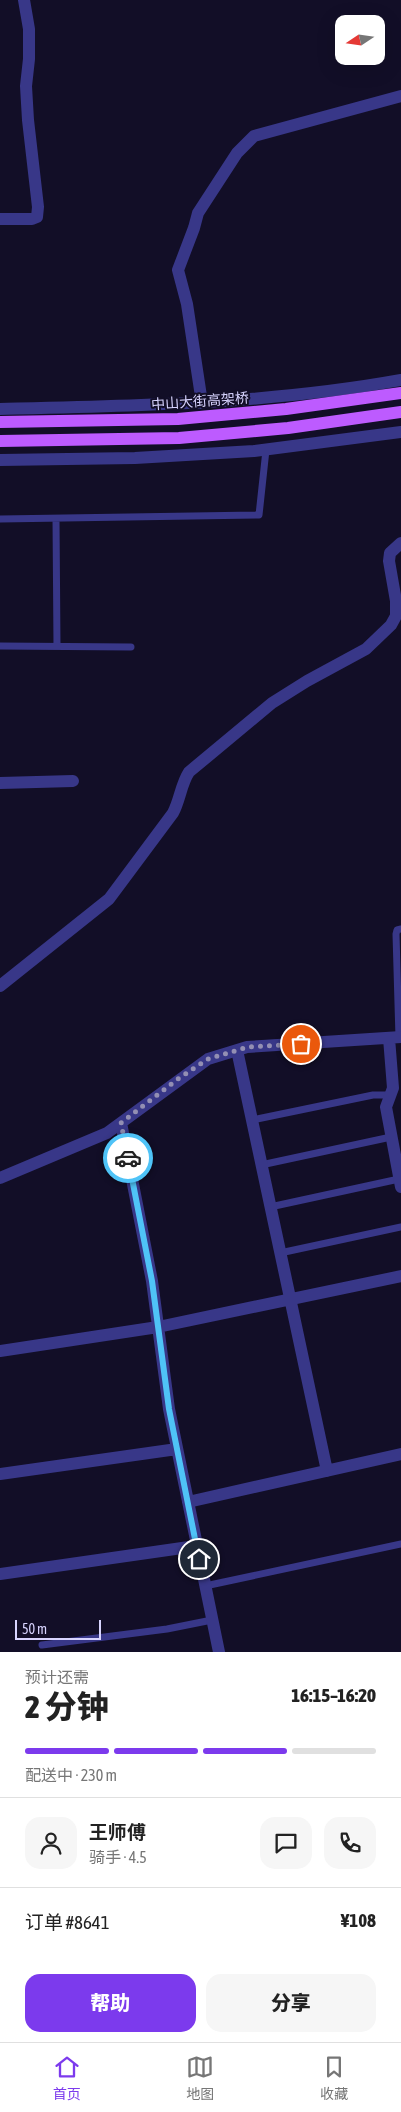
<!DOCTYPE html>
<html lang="zh">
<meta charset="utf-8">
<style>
:root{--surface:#fff;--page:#f6f6f6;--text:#222;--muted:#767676;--line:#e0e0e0;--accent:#7c3aed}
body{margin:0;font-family:"Asap Condensed","Noto Sans SC",sans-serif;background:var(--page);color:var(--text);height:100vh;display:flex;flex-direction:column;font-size:19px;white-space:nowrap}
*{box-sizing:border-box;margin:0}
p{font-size:16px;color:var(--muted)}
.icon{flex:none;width:28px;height:28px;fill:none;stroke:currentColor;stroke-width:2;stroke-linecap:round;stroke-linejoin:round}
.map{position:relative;height:1652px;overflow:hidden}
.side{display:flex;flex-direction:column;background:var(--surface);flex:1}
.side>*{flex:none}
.needle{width:32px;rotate:257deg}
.controls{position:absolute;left:335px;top:15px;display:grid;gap:10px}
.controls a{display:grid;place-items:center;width:50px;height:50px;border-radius:10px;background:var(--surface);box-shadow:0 5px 20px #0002;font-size:25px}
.scale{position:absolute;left:15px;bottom:12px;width:86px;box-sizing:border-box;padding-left:5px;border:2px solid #d8d4ff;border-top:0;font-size:14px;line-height:18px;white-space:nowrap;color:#d8d4ff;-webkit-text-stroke:4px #120e27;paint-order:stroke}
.pin{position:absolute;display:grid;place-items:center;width:42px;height:42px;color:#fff;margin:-21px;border:2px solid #fff;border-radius:50%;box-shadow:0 1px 5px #0007}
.courier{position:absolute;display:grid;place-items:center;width:50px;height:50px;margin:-25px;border:4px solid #4fc3f7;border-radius:50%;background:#fff;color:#222;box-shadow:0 1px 6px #0007}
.head em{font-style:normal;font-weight:800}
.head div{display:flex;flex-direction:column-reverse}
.head{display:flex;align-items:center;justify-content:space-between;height:85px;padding:0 25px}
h1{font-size:32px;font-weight:800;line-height:38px}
.bar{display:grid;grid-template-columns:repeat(4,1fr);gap:8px 5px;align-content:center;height:60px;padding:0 25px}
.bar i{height:6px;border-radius:4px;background:var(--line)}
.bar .current{background:var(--accent)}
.bar p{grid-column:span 4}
.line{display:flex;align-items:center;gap:12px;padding:0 25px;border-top:1px solid var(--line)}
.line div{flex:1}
.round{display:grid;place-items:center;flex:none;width:52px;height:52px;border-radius:15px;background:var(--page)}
.primary-button{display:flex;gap:10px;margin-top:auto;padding:10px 25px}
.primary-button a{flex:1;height:58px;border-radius:15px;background:var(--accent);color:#fff;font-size:20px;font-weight:800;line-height:58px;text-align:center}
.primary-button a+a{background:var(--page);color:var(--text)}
.tabs{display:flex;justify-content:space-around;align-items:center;height:70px;border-top:1px solid var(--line);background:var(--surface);font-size:14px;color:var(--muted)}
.tabs a{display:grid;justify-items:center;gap:2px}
.tabs .current{color:var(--accent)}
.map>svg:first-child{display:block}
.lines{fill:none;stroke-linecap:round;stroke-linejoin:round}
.service{stroke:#383788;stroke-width:7}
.minor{stroke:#383788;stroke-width:12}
.primary{stroke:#bd5bff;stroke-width:12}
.done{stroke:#938fb3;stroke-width:5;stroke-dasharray:0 9}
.route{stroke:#4fc3f7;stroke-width:6}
.labels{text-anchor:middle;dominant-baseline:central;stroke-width:4;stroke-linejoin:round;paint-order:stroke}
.street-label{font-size:14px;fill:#d8d4ff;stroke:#120e27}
</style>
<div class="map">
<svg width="401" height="1652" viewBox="0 0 401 1652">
<rect width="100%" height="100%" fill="#120e27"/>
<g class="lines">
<!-- service -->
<path class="service" d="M0 519 259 515 266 450
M56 519 57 646
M0 646 131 647
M399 1038 396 934 397 930 401 929
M252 1120 373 1095H391
M261 1165 391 1137
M270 1207 399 1179
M280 1253 401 1227
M205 1586 401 1544
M42 1645 167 1629 212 1620"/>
<!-- minor -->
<path class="minor" d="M0 219H32L37 217 38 207 28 120 26 86 29 59V29L24 0
M202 403 187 304 178 270 194 228 198 213 237 153 254 136 401 96
M0 409C134 406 268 404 401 380
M0 460 135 458 254 451 401 432
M0 783 73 781
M0 986 109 899 173 813C180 800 181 784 189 772L272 703 307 681 366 649 391 625 396 616V601L389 561 390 553 401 543
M389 1038 393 1088 386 1107 401 1187
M237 1050 327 1471
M121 1123 152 1281 169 1409 219 1652
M0 1178 107 1133 208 1059 247 1047 401 1037
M0 1351 158 1327 401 1276
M0 1474 177 1449
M188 1502 401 1454
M0 1574 196 1546"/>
<!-- primary -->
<path class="primary" d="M0 422 178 419 286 409 401 393
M0 441 179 438 288 428 401 412"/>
</g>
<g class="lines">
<!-- done -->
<path class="done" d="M128 1158 121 1123 178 1079 208 1059 248 1047 301 1044"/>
<!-- route -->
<path class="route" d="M128 1158 152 1281 169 1409 199 1559"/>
</g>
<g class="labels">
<!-- street labels -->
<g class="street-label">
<text transform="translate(200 401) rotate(-4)">中山大街高架桥</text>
</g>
</g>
</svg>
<div class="controls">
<a><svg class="needle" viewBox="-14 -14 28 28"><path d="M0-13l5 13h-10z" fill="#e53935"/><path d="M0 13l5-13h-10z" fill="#767676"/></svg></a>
</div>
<div class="scale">50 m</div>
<div class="pin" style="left:301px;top:1044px;background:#ea580c"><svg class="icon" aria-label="bag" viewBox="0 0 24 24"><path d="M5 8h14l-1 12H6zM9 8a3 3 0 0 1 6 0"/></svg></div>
<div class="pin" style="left:199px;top:1559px;background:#1f2937"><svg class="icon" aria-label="home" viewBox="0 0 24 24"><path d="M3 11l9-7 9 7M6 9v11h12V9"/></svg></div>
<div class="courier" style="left:128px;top:1158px"><svg class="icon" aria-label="car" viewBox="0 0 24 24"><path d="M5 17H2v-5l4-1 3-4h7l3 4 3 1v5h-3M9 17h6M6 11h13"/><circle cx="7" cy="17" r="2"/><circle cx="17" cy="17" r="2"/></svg></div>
</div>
<section class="side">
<div class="head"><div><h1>2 分钟</h1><p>预计还需</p></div><em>16:15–16:20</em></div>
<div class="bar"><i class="current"></i><i class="current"></i><i class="current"></i><i></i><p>配送中 · 230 m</p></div>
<div class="line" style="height:90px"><a class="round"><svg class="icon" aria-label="person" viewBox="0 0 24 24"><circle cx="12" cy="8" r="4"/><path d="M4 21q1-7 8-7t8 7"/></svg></a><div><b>王师傅</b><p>骑手 · 4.5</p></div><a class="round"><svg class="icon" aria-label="chat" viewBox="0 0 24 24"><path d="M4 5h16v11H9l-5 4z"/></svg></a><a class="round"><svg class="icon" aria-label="phone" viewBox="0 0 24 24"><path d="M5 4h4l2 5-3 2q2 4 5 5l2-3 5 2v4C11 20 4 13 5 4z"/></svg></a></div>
<div class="line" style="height:65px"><div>订单 #8641</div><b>¥108</b></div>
<div class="primary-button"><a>帮助</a><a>分享</a></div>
</section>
<nav class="tabs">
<a class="current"><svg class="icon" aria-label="home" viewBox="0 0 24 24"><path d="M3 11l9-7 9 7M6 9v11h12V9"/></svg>首页</a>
<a><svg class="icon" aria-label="map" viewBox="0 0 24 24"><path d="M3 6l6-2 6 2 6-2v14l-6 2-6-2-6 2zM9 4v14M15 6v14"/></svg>地图</a>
<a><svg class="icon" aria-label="saved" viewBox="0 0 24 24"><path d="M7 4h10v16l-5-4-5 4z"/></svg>收藏</a>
</nav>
